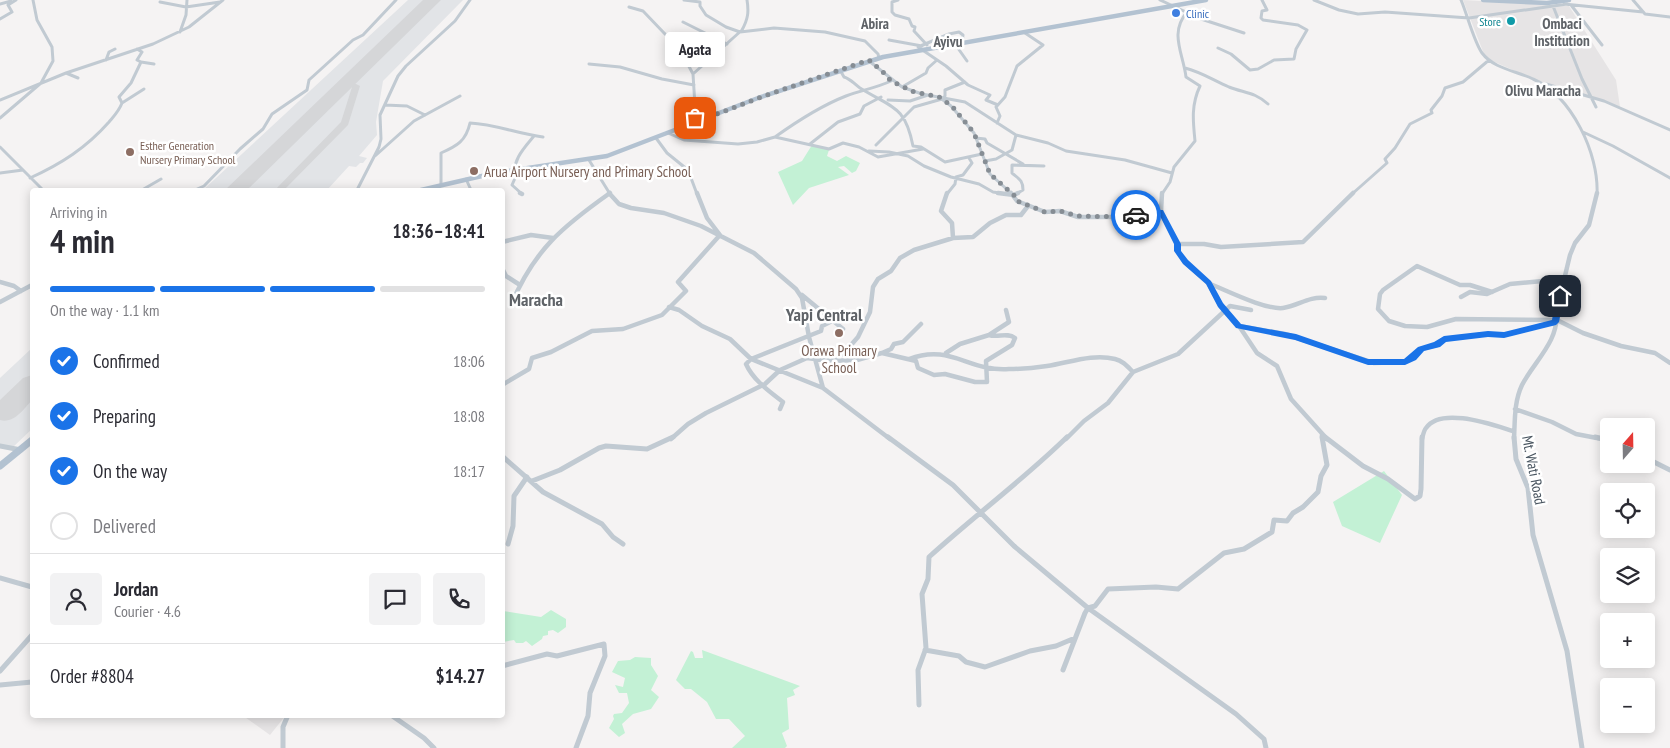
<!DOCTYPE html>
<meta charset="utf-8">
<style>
:root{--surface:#fff;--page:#f2f2f3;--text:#2b2b33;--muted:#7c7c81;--line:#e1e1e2;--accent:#1a73e8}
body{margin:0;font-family:"PT Sans Narrow",sans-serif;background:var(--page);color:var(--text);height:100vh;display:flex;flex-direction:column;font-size:19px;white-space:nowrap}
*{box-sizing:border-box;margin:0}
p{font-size:16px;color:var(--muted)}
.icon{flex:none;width:28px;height:28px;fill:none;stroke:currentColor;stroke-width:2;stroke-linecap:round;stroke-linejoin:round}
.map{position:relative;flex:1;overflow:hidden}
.details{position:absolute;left:30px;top:188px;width:475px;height:530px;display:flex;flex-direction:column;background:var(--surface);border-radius:5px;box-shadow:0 2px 12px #0003}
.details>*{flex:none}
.needle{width:32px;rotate:20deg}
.buttons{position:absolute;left:1600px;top:418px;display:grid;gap:10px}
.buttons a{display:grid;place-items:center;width:55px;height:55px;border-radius:5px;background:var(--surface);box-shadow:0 2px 12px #0003;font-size:25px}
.pin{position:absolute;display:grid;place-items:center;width:42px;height:42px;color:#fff;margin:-21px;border-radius:10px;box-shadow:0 2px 8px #0006}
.courier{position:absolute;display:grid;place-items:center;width:50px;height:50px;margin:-25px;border:4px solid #1a73e8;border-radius:50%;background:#fff;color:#222;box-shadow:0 1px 6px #0007}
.bubble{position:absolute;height:35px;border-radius:5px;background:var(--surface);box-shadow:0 2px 12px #0003;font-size:16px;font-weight:800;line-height:35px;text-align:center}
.headline em{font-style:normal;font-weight:800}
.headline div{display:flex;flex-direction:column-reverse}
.headline{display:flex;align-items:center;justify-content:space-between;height:85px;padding:0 20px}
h1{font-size:32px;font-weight:800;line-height:38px}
.bar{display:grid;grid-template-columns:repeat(4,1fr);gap:8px 5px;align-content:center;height:60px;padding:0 20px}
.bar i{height:6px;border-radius:4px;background:var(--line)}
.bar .active{background:var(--accent)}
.bar p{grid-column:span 4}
.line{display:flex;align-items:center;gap:12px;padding:0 20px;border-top:1px solid var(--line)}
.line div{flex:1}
.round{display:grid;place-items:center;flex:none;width:52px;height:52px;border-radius:5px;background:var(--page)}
ol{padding:0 20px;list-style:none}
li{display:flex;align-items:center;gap:15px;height:55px}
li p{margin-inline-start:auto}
li .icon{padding:5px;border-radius:50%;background:var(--accent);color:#fff;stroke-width:4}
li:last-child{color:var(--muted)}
li i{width:28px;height:28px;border:2px solid var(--line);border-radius:50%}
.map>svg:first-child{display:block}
.education{fill:#e6e4e5}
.airport{fill:#e2e4e7}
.green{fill:#c3f1d5}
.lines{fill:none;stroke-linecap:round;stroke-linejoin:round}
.taxiway{fill:#d5d6d8;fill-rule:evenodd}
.runway{fill:#d5d6d8;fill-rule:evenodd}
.minor-far2{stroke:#c1cad2;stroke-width:3}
.minor-far1{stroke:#c1cad2;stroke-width:4.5}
.minor{stroke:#c1cad2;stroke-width:5}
.major-far1{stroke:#b3c2d1;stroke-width:4.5}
.major{stroke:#b3c2d1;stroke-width:7}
.route{fill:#1a73e8}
.done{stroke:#868d94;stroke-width:5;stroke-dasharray:0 9}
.shop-dot{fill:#3f7fe0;stroke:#fff;stroke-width:2}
.culture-dot{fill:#0f9aa8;stroke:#fff;stroke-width:2}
.education-dot{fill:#8d6e63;stroke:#fff;stroke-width:2}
.labels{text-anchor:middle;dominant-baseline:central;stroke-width:5;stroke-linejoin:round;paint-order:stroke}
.far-shop-label{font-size:12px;fill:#366cbe;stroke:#fff;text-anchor:start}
.far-culture-label{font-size:12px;fill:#0d838f;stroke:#fff;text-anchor:end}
.far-education-label{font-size:12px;fill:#785e54;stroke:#fff;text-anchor:start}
.far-quarter-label{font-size:15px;font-weight:bold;fill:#5f6368;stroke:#fff}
.education-label{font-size:15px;fill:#785e54;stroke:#fff;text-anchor:start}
.street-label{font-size:15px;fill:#4a5661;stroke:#fff}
.quarter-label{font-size:18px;font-weight:bold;fill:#5f6368;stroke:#fff}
</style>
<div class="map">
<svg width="1670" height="748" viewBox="0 0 1670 748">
<rect width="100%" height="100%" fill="#f5f3f3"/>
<!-- education -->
<path class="education" d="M1463 0 1569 6 1616 80 1620 107 1538 81 1490 60 1484 54Z
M242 715H286L270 735Z"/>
<!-- airport -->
<path class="airport" d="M408 0H463L383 81 376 122 377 135 359 156 367 158 363 163H360L356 167 349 166 327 190H203Z
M32 348V429L12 448 0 446V378Z"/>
<!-- green -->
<path class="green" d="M812 145 829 150 827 156 837 161 846 156 860 163 856 171 852 173 844 166 838 167 849 175 809 188 793 205 778 172 802 161Z
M1384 471 1402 495 1380 543 1342 526 1333 502Z
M551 610 566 619V627L558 633 553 630 548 631V635L543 636 542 639 532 646 526 641 523 643H516L514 640 503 642V611L541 617Z
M702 650 800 686 793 690 795 695 787 698 789 729 782 733 787 746 785 748H732L745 736 729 719H716L707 702 691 689H685L676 680 691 651 693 652 695 658H703Z
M635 657 651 658V665L658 676 651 690 659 697 651 709 633 714 622 724 625 733 619 737 609 728 614 719 613 716 614 714 622 713 629 703 627 693H619L615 685 623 687 625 678 612 672 618 661 630 660Z"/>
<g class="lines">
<!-- taxiway -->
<path class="taxiway" d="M342 82 356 84 360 86 348 125 284 190H275L341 122 352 87 342 86Z"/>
<!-- runway -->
<path class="runway" d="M423 0H441L247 190H225Z
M32 375V400C24 409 14 424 0 420V400L23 378Z"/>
<!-- minor-far2 -->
<path class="minor-far2" d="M684 0 700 2V6L706 15 726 27 740 32 774 28 825 32 865 41 878 54 879 58
M898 0 892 2V12L895 15 909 19 912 26 915 27 914 31 927 45
M1160 0 1201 19 1244 33
M1314 0 1339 10 1358 14 1385 12 1469 18 1567 4
M1461 0C1467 14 1474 42 1482 53 1494 69 1517 71 1533 79 1572 96 1599 154 1597 194
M1633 0 1645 14 1670 17
M160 2 186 7 220 2
M0 4 11 1
M1564 4 1643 12
M1571 5 1602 45
M1553 6 1582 79 1596 107
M629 7 643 11 665 34 676 42 693 74
M0 19 12 12 8 5 16 0
M683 22 727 44
M180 32 186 15 187 0
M889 40 922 46
M962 43 963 35 959 32 949 34 918 47 946 66 968 85 990 95 986 100 998 105
M955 44 967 61
M1218 48 1231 54 1250 70 1258 69 1274 60 1294 59 1296 49 1307 30 1298 25 1263 20 1261 18 1262 11 1267 10 1262 0
M137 49 142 52 137 60 141 62
M106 60 109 52 115 49
M869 61 902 87 922 94 965 102 1016 135 1012 150 996 159 985 161
M141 62 154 64
M589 64 620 67 662 79 694 85
M1185 68C1201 72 1213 80 1229 87 1244 93 1255 92 1268 104
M840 70 844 77C851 79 854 84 860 88 892 108 905 105 913 146L921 147 945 162 982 154
M66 73 78 78
M1546 84 1604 101 1670 130
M902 87 926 73 928 68 937 60
M939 97 951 106 974 133 990 174 1012 194
M0 100 66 73 153 44 189 27 223 0
M888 100 910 101 928 95
M122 103 144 89
M385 105 407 106 425 115
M0 118 41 83 53 61 52 47 37 20 33 0
M696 122 693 74 742 30C748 19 749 12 747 0
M997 123 1000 116 996 107 1005 97 1017 66 1043 45 1025 33
M1583 132 1613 146 1670 178
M668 133 684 140 738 144 757 142 775 137 829 149 843 143 859 147 878 157 923 149
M1016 135 1048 143 1066 151 1125 160 1172 173
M775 137C796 122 823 105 846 96 862 90 876 88 891 81
M656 138 667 153 688 170 697 194
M976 138 985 139 987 143 1023 164
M810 144 838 122 860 114 864 106 881 97
M876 145 914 107 942 99 945 96V90L965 82
M0 147 43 190
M869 151 889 152 908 156 924 166 951 177 979 184 993 192 1006 194
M375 156 414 121 460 96
M589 160 610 194
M0 173 23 170
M30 178C61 164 86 148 109 122 114 116 119 111 122 103L119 97 131 83 141 62
M466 179 471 190
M441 184V153C457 146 466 141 470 123 495 124 518 134 543 137
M142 190 161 179
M195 190 204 186 240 149 263 129 272 114 307 90 309 80 353 40 363 35 396 0
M357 190 379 147 381 139 380 115 398 76 406 66 455 21 470 0
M522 194 512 185 516 176C511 161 525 147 534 136
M947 194 955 184 956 177 963 175 972 163 969 158
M1016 194 1023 190C1023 180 1019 179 1012 173V165L1044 166
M1162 194 1170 182 1174 167 1195 141C1193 121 1191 105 1200 86L1186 77C1183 53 1169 33 1187 12
M1352 194 1387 163 1385 159 1395 148 1410 124 1432 113 1431 110 1442 96 1445 88 1463 82 1489 60"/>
<!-- minor-far1 -->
<path class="minor-far1" d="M520 193 522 194
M609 193 619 204 631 208 664 213 701 226 754 253 796 289 802 298 809 337 823 388 890 439
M947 193 941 211 952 223 953 238
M998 193 1014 195 1018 193
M1011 193 1017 201 1045 212 1060 211 1078 217H1126L1143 212H1161
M1162 193 1161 212 1177 244 1178 251 1185 262 1208 283 1220 305 1239 326 1257 353 1277 366 1291 399 1327 439
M502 242 531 235 553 238
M1177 244H1204L1221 247 1303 242 1353 193
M502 268 506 276 520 285
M0 282 14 286 21 291
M1208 283C1226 290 1265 310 1283 308 1298 306 1309 296 1325 298
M1492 292 1470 285H1460L1417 266 1383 290 1380 294 1378 309 1389 321 1405 326 1427 327 1456 319 1557 320 1583 333 1621 346 1655 353 1670 363
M802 295 843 329
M1461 297 1470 292 1487 294 1510 284 1564 279
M0 302 32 285
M511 305C534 250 562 227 610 193
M669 307 679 310 702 326 730 339 751 359 821 331 822 326 832 321
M1239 326 1285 334 1374 363 1405 362 1413 358 1421 349 1437 345 1444 339 1488 334 1504 335 1556 322
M882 353 916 361 918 368 934 375 945 374 975 382H987L986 361 1012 345 1015 338C1007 332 998 338 989 335
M946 353 960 344 989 335 1009 322 1006 310
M909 359C951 343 968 372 1009 369 1021 369 1034 368 1047 366 1068 363 1093 353 1115 359 1123 361 1127 366 1133 372
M833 360 844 353 858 337 870 312 873 287 878 279 891 271 900 258 914 250 953 238 973 237 990 223 1006 215H1021L1028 206
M502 385 529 369 532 358 551 352 592 331 623 329 662 315 686 291 678 282 720 235 707 218 697 193
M780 409 783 402C769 391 753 380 746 364L751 359 823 388
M1515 409 1552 422 1576 434 1602 439
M1322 435 1323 439
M671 439 688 424 706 413 765 384 780 370 807 358 830 361 857 360 882 353 891 349 894 344 903 342 921 324
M1066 439 1084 421 1108 403 1133 372 1178 354 1230 306 1251 310
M1422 439C1423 435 1424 430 1426 428 1441 406 1493 425 1513 431
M1514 439C1515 420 1514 402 1522 385 1533 363 1560 340 1556 313L1570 255 1575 243 1589 225 1597 193"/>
<!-- minor -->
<path class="minor" d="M888 437 953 485 1014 546 1088 608 1236 714 1264 739 1266 748
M1325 437 1363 466 1388 479 1415 499 1420 496 1421 489 1422 437
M1514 437 1516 459 1528 488 1533 535 1567 651 1582 748
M1595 437 1609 440
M0 446 21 450
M502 456 543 492 602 524 613 537 623 544
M1646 458 1670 470
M532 481 560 470 599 448 606 446 647 449 673 437
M508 544 513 526 514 496 527 477
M0 578 32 587
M925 650 959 656 966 662 985 667 1030 651 1056 646 1075 638
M502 666 547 654 557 656 604 644 605 656 590 693 588 716 576 748
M1063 670 1085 613 1088 608 1095 606 1108 589 1156 587 1178 589 1224 553 1244 549 1272 532 1274 520 1287 521 1293 513 1303 507 1318 492 1321 476 1327 465 1322 437
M0 671 32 635
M0 685 32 682
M919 705 918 670 926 648 922 594 928 579 929 557C974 516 1023 480 1067 437
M391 715 424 738 434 748
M283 748V727L288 715"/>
<!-- major-far1 -->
<path class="major-far1" d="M1483 0 1547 3 1569 0
M421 190 495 173 607 156 758 98 883 57 1206 0"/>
<!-- major -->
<path class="major" d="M0 466 32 440"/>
</g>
<!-- route -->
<path class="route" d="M1143 210H1163L1181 244V251L1188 260 1211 281 1223 303 1241 324 1296 334 1368 359H1404L1418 347 1434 342 1444 336 1488 331 1504 332 1552 320 1556 296 1560 293 1564 296 1559 322 1556 325 1504 338 1488 337 1446 342 1440 347 1424 351 1416 360 1405 365H1368L1295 340 1236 328 1218 307 1206 284 1183 264 1174 251V244L1159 214 1143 215 1136 217 1133 215Z"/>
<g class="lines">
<!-- done -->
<path class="done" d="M695 118 696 122 767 95 869 60 884 73 891 81 914 92 939 97 952 106 974 133 990 174 1016 197 1017 201 1045 212 1060 211 1078 216 1126 217 1136 215"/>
</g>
<!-- markers -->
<circle class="shop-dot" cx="1176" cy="13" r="5"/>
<circle class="culture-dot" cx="1511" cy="21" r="5"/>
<g class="education-dot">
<circle cx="130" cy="152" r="5"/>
<circle cx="474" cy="171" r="5"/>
<circle cx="839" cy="333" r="5"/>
</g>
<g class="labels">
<!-- far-shop labels -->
<g class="far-shop-label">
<text x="1186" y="13">Clinic</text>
</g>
<!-- far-culture labels -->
<g class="far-culture-label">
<text x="1501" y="21">Store</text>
</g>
<!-- far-education labels -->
<g class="far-education-label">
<text x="140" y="145">Esther Generation<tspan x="140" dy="14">Nursery Primary School</tspan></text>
</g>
<!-- far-quarter labels -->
<g class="far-quarter-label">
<text x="875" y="23">Abira</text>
<text x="1562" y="23">Ombaci<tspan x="1562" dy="17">Institution</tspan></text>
<text x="948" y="41">Ayivu</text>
<text x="1543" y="90">Olivu Maracha</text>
</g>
<!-- education labels -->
<g class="education-label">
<text x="484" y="171">Arua Airport Nursery and Primary School</text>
<text x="839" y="350" text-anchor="middle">Orawa Primary<tspan x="839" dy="17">School</tspan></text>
</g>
<!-- street labels -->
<g class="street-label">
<text transform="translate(1534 470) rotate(79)">Mt. Wati Road</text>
</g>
<!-- quarter labels -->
<g class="quarter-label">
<text x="536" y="299">Maracha</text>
<text x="824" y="314">Yapi Central</text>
</g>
</g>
</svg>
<div class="buttons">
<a><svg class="needle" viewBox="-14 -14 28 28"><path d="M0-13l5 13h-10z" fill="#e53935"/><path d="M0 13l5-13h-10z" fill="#7c7c81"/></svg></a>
<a><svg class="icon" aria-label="locate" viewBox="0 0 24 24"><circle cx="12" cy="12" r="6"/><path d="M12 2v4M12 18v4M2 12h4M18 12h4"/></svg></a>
<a><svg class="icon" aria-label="layers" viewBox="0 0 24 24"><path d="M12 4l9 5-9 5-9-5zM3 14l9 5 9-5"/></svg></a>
<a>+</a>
<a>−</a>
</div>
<div class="pin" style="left:695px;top:118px;background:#ea580c"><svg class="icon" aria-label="bag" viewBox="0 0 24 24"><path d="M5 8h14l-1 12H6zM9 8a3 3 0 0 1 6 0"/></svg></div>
<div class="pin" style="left:1560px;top:296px;background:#1f2937"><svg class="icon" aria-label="home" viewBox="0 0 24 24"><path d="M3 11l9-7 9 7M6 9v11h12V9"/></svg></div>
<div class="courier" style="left:1136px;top:215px"><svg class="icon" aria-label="car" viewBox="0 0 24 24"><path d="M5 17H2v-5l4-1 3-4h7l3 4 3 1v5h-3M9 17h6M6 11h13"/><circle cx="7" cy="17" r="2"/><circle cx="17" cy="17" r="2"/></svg></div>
<div class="bubble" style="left:665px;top:32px;width:60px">Agata</div>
<section class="details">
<div class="headline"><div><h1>4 min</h1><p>Arriving in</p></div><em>18:36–18:41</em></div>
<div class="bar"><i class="active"></i><i class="active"></i><i class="active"></i><i></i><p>On the way · 1.1 km</p></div>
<ol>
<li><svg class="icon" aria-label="check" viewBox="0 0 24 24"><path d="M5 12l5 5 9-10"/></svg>Confirmed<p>18:06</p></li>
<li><svg class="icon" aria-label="check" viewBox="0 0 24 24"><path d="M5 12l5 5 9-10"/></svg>Preparing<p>18:08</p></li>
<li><svg class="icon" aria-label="check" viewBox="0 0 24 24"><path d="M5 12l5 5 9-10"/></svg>On the way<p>18:17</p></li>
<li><i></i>Delivered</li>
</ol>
<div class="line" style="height:90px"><a class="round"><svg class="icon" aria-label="person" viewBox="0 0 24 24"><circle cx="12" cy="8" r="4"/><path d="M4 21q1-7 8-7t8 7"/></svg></a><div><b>Jordan</b><p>Courier · 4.6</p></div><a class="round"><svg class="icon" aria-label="chat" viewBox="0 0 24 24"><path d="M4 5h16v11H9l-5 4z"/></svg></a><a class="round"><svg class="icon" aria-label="phone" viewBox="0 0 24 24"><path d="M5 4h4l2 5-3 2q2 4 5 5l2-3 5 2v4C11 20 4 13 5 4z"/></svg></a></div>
<div class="line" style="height:65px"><div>Order #8804</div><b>$14.27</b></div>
</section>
</div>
